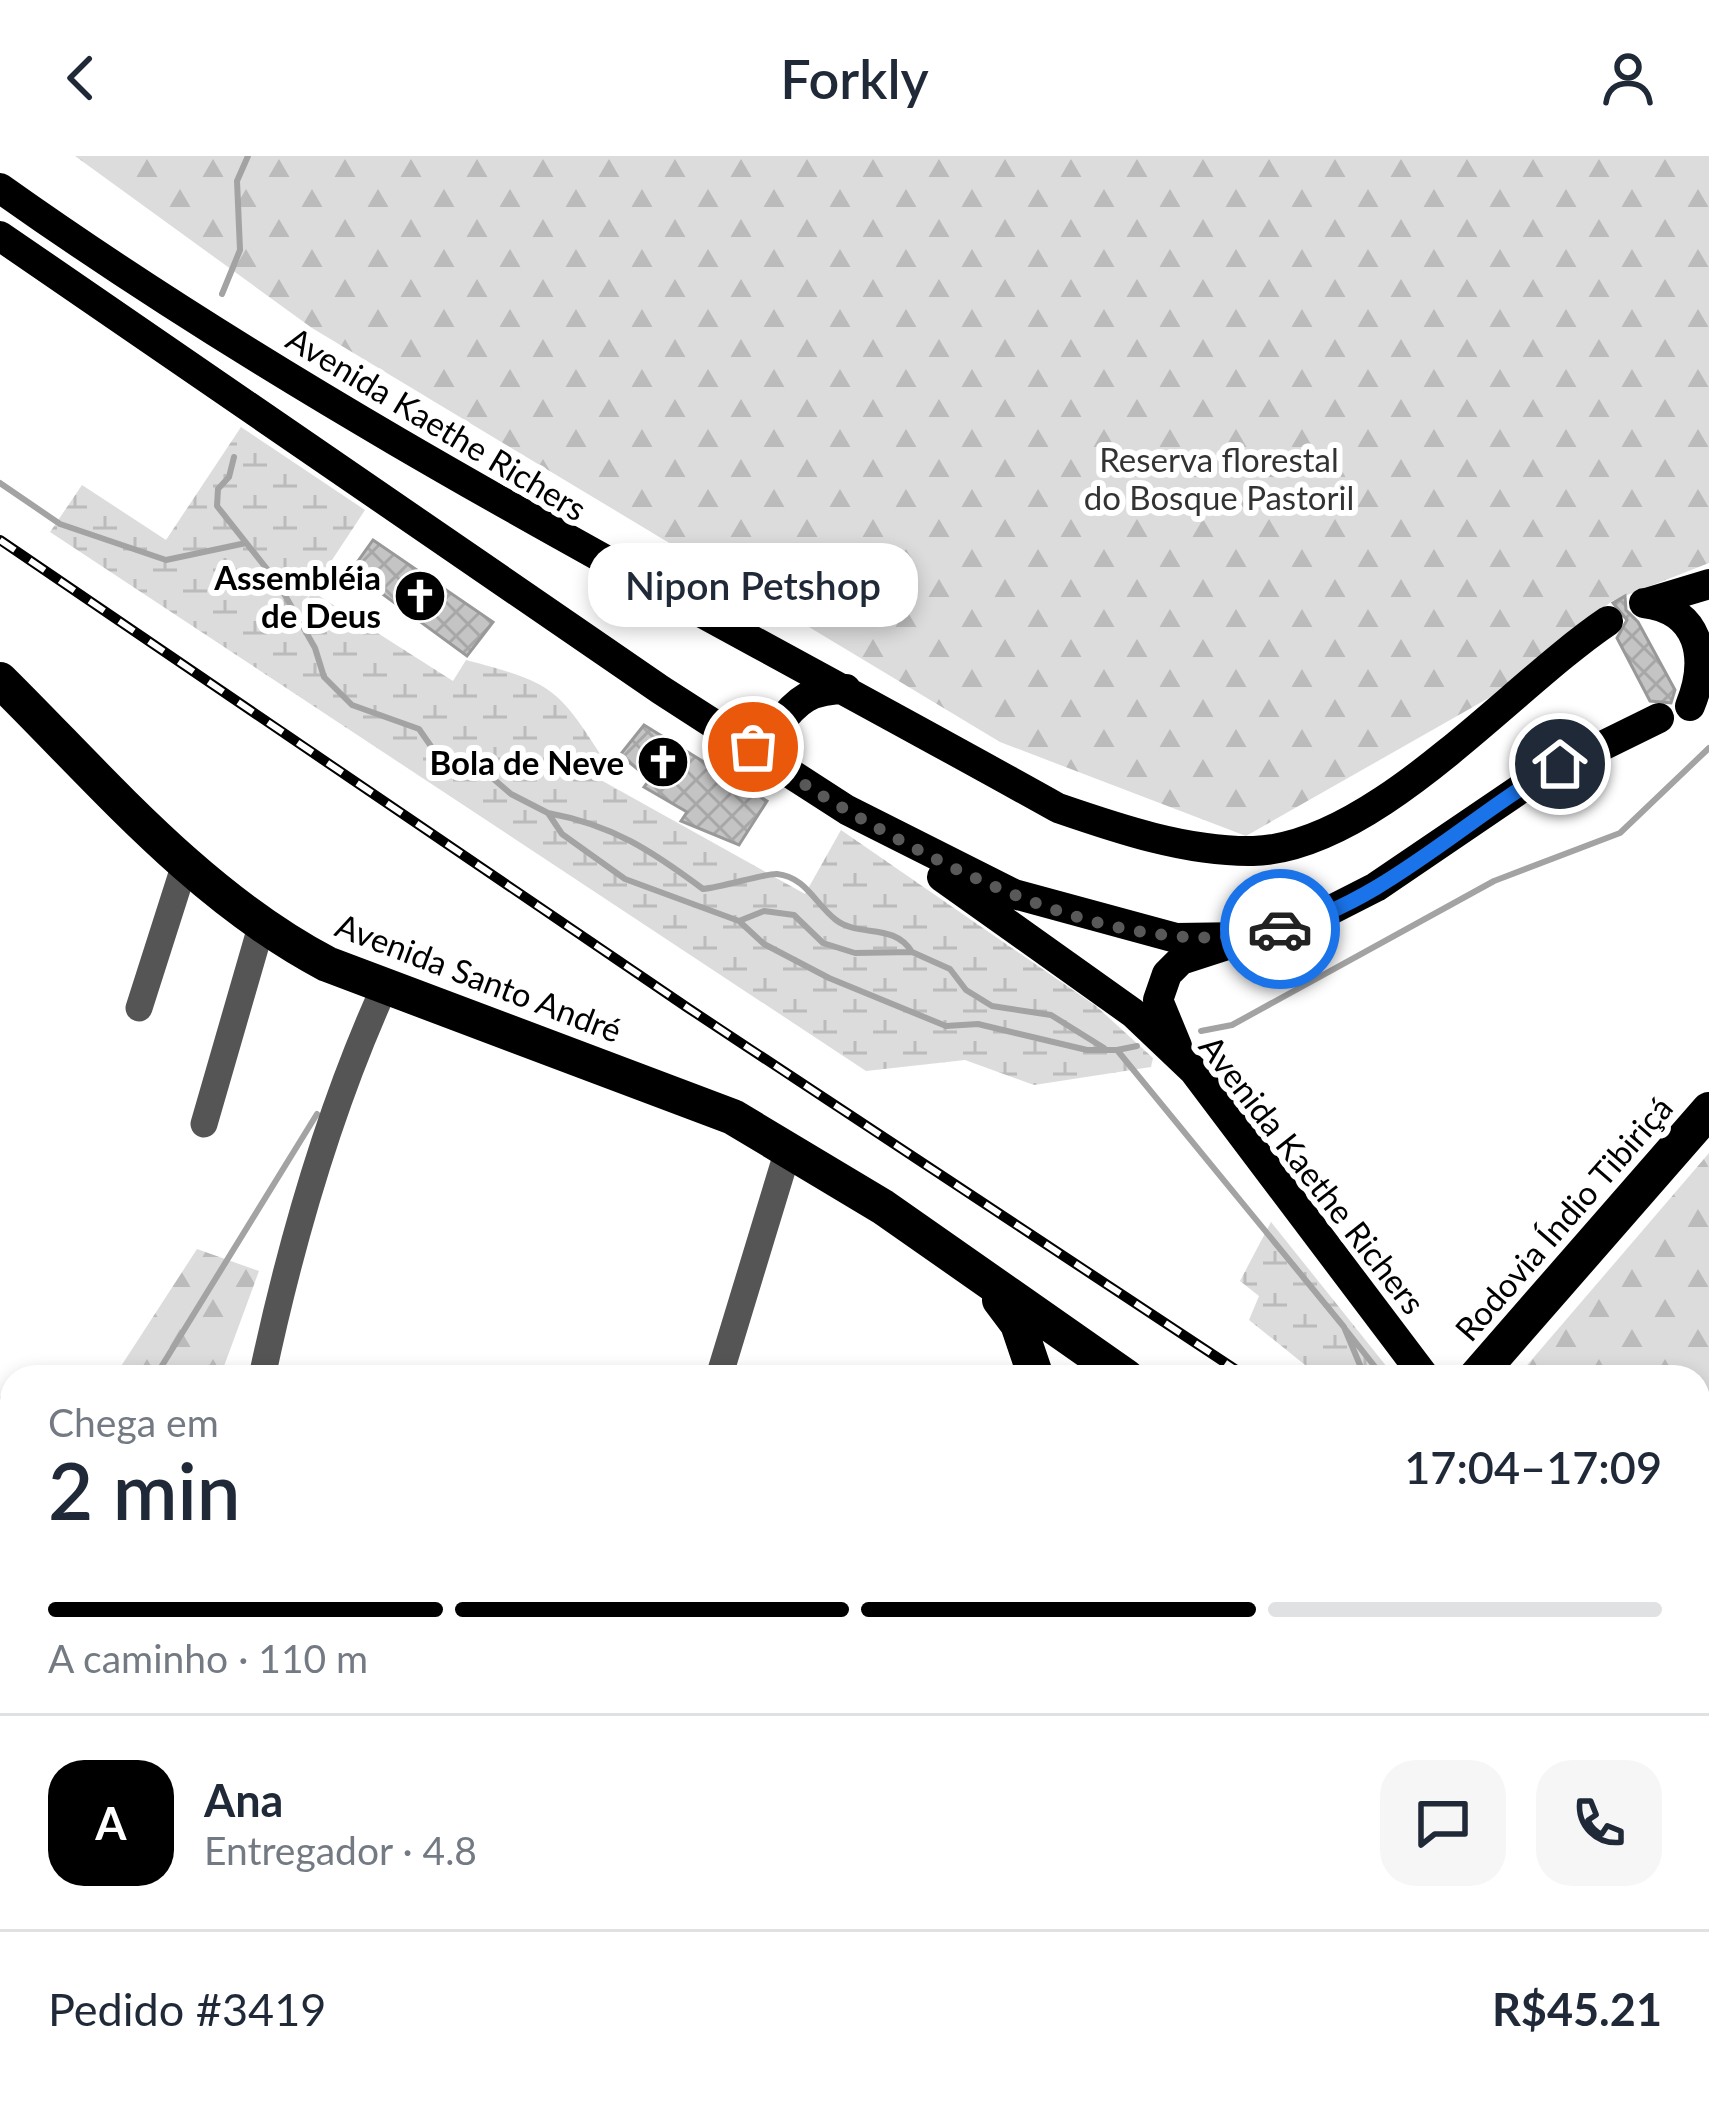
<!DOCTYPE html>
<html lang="pt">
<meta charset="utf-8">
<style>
:root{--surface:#fff;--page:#f6f6f7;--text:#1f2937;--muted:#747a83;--line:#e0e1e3;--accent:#000}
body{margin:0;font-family:Lato,sans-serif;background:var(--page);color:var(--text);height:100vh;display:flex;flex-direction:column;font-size:45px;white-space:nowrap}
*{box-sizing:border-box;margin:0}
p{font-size:39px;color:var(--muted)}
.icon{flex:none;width:66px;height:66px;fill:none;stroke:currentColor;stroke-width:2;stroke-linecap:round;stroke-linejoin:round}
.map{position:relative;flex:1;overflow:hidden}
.drawer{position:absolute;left:0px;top:1209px;width:1710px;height:747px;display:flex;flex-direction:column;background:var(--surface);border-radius:36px 36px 0 0;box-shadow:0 6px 18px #0003}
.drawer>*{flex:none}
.pin{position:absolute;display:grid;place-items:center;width:102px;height:102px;color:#fff;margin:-51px;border:6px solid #fff;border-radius:50%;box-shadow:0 3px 12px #0007}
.courier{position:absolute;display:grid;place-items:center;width:120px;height:120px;margin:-60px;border:9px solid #1a73e8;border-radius:50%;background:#fff;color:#222;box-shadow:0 3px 15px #0007}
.bubble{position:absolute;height:84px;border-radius:36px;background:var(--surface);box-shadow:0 6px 18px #0003;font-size:39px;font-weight:600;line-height:84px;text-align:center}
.headline em{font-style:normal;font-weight:600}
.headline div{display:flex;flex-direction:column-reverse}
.headline{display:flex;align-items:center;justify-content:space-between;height:204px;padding:0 48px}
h1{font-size:78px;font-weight:600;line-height:90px}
.bar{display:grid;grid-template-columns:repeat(4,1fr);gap:18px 12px;align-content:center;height:144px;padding:0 48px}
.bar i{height:15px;border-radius:9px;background:var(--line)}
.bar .selected{background:var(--accent)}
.bar p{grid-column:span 4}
.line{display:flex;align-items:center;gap:30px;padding:0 48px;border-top:3px solid var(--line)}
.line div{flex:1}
.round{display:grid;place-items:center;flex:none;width:126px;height:126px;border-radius:36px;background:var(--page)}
header{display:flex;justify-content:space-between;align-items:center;height:156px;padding:0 48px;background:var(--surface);font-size:54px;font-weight:600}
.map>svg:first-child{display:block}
.forest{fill:url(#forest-firs)}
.wetland{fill:url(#wetland-marsh)}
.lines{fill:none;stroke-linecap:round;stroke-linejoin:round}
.stream{stroke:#a3a3a3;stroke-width:6}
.building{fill:url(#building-cross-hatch);stroke:#999;stroke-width:3}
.minor{stroke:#555;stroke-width:27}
.major{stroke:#000;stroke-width:30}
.highway{stroke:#000;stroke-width:36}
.rail-casing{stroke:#000;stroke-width:10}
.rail{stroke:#fff;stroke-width:6;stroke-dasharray:18;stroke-linecap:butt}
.done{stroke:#595959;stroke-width:12;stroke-dasharray:0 21.6}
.route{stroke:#1a73e8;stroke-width:15}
.labels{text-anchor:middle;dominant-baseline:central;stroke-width:12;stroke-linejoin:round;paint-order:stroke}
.street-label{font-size:33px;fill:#000;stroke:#fff}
.park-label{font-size:33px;fill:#333;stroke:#fff}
.poi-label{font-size:33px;font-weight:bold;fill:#000;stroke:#fff;text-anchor:end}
</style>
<header><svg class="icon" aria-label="back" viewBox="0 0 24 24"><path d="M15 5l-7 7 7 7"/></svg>Forkly<svg class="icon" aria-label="person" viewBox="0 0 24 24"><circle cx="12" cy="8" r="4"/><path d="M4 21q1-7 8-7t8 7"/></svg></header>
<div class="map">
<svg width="1709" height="1955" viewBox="0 0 1709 1955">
<defs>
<pattern id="forest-firs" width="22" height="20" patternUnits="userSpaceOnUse" patternTransform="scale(3)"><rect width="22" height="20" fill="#dcdcdc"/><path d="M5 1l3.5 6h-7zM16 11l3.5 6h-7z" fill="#bbb"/></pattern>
<pattern id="wetland-marsh" width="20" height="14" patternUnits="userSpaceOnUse" patternTransform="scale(3)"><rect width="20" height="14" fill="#dcdcdc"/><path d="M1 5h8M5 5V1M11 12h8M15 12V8" fill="none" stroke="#bbb"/></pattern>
<pattern id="building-cross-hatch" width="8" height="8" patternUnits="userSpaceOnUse" patternTransform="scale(3)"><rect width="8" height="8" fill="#c4c4c4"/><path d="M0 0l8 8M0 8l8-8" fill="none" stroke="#a7a7a7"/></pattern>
</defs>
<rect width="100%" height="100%" fill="#fff"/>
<!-- forest -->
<path class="forest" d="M75 0H1709V407L1612 445 1494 539 1246 680 1000 586 312 172Z
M1709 997V1374L1698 1378V1221H1517Z
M197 1093 259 1115 220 1221H114Z
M0 1240H12V1944H380L377 1955H0Z
M1003 1944H1481L1482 1955H994Z"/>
<!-- wetland -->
<path class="wetland" d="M241 271 365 354 305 445 313 436 453 525 466 504C554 527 558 532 606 607L599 623 805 738 841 674 1096 850 1153 902 1151 911 1034 929 965 904 866 915 50 376 82 329 166 384Z
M1271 1066 1395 1221H1320L1249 1164 1259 1140 1240 1125Z
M1698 1787 1709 1809V1955H1558L1557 1944H1698Z"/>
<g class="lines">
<!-- stream -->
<path class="stream" d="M222 138 240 94 237 25 248 0
M234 301 229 321 218 333 217 350 278 427 315 492 324 521 352 549 419 573 435 596 482 613 511 638 548 657 562 678 625 723 739 765 764 788 829 822 946 870 978 868 1087 894H1117L1344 1171 1365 1221
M0 327 60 368 166 404 246 387
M548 657C613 669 652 695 703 733 723 731 766 717 777 718 806 721 815 748 836 764 860 782 893 766 912 796
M739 765 764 755 794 759 823 787 855 797 912 796 950 813 966 834 992 850 1051 859 1104 892
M1201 875 1232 869 1494 725 1620 677 1709 592
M1117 894 1137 890
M1346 1174 1383 1221
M155 1221 317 958
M1698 1679 1709 1696
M110 1944 114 1955
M1599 1944 1601 1955"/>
</g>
<!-- building -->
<path class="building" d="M373 384 493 466 467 500 351 415Z
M1625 440 1626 454 1638 466 1675 534 1671 547 1650 545 1617 482 1627 464 1613 447Z
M644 569 767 645 739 689 681 665 687 656 644 631 650 623 620 599Z"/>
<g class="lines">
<!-- minor -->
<path class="minor" d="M139 852 185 708
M204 968 261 771
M262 1221C290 1089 329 953 385 830
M719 1221 789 991
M623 1944 636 1955
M502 1955 505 1944"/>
<!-- major -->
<path class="major" d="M0 32C335 270 700 452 1058 652 1119 673 1187 696 1253 695 1374 692 1510 531 1608 465
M0 80 661 534 847 654 1014 738 1176 782 1246 781
M1644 447C1701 454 1709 503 1690 550
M1646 447 1709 428
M784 610 777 571C797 543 812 533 846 533
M942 721 1133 857 1194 915 1425 1221
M1177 890 1158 844 1167 818 1181 804 1323 758 1376 731 1535 623 1659 562
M1698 1623 1709 1641
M1521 1944 1522 1955"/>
<!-- highway -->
<path class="highway" d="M0 524C103 626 198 740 327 808L733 961 883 1051 1126 1221
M1000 1144 1018 1168 1036 1221
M1476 1221 1709 954
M755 1955 759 1944
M788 1955 795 1944
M886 1955 898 1944"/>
<!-- rail casing -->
<g class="rail-casing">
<path id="rail" d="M0 384 688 852 1247 1221
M1698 1740 1709 1761"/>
</g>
<!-- rail -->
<use href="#rail" class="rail"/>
</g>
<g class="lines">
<!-- done -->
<path class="done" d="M753 591C774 604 792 621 813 634 943 713 1124 811 1280 773"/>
<!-- route -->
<path class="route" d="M1280 773C1384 747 1468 660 1560 608"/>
</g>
<!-- icons -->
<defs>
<g id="church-disc" transform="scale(2.7)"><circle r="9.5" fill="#000" stroke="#fff"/><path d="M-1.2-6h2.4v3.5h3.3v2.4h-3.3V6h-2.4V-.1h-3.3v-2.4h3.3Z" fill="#fff"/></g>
</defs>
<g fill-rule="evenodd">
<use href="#church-disc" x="420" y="440"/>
<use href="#church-disc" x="663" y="606"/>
</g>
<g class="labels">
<!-- street labels -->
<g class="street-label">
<text transform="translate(437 267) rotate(31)">Avenida Kaethe Richers</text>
<text transform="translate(479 821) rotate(21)">Avenida Santo André</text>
<text transform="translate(1313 1018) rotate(52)">Avenida Kaethe Richers</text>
<text transform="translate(1563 1062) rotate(-49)">Rodovia Índio Tibiriçá</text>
</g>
<!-- park labels -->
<g class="park-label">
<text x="1219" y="303">Reserva florestal<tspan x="1219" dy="38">do Bosque Pastoril</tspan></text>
</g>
<!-- poi labels -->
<g class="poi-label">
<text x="381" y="421">Assembléia<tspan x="381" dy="38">de Deus</tspan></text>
<text x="624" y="606">Bola de Neve</text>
</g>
</g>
</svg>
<div class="pin" style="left:753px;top:591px;background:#ea580c"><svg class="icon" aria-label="bag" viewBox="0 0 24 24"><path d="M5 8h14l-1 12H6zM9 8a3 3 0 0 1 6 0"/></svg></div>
<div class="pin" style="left:1560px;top:608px;background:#1f2937"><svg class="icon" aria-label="home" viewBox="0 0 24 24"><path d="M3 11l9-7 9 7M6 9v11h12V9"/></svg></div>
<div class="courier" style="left:1280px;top:773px"><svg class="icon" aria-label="car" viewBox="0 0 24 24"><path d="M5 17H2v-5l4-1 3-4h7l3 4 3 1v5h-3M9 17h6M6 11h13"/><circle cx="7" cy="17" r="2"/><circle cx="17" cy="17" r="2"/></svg></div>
<div class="bubble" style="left:588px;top:387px;width:330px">Nipon Petshop</div>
<section class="drawer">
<div class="headline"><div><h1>2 min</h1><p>Chega em</p></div><em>17:04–17:09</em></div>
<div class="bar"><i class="selected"></i><i class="selected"></i><i class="selected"></i><i></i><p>A caminho · 110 m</p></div>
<div class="line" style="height:216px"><b class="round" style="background:var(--accent);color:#fff">A</b><div><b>Ana</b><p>Entregador · 4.8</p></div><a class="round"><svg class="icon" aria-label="chat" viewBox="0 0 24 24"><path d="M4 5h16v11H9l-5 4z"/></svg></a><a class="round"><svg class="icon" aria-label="phone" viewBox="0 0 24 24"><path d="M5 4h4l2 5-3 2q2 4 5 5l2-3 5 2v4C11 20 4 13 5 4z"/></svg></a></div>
<div class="line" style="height:156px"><div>Pedido #3419</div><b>R$45.21</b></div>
</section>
</div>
